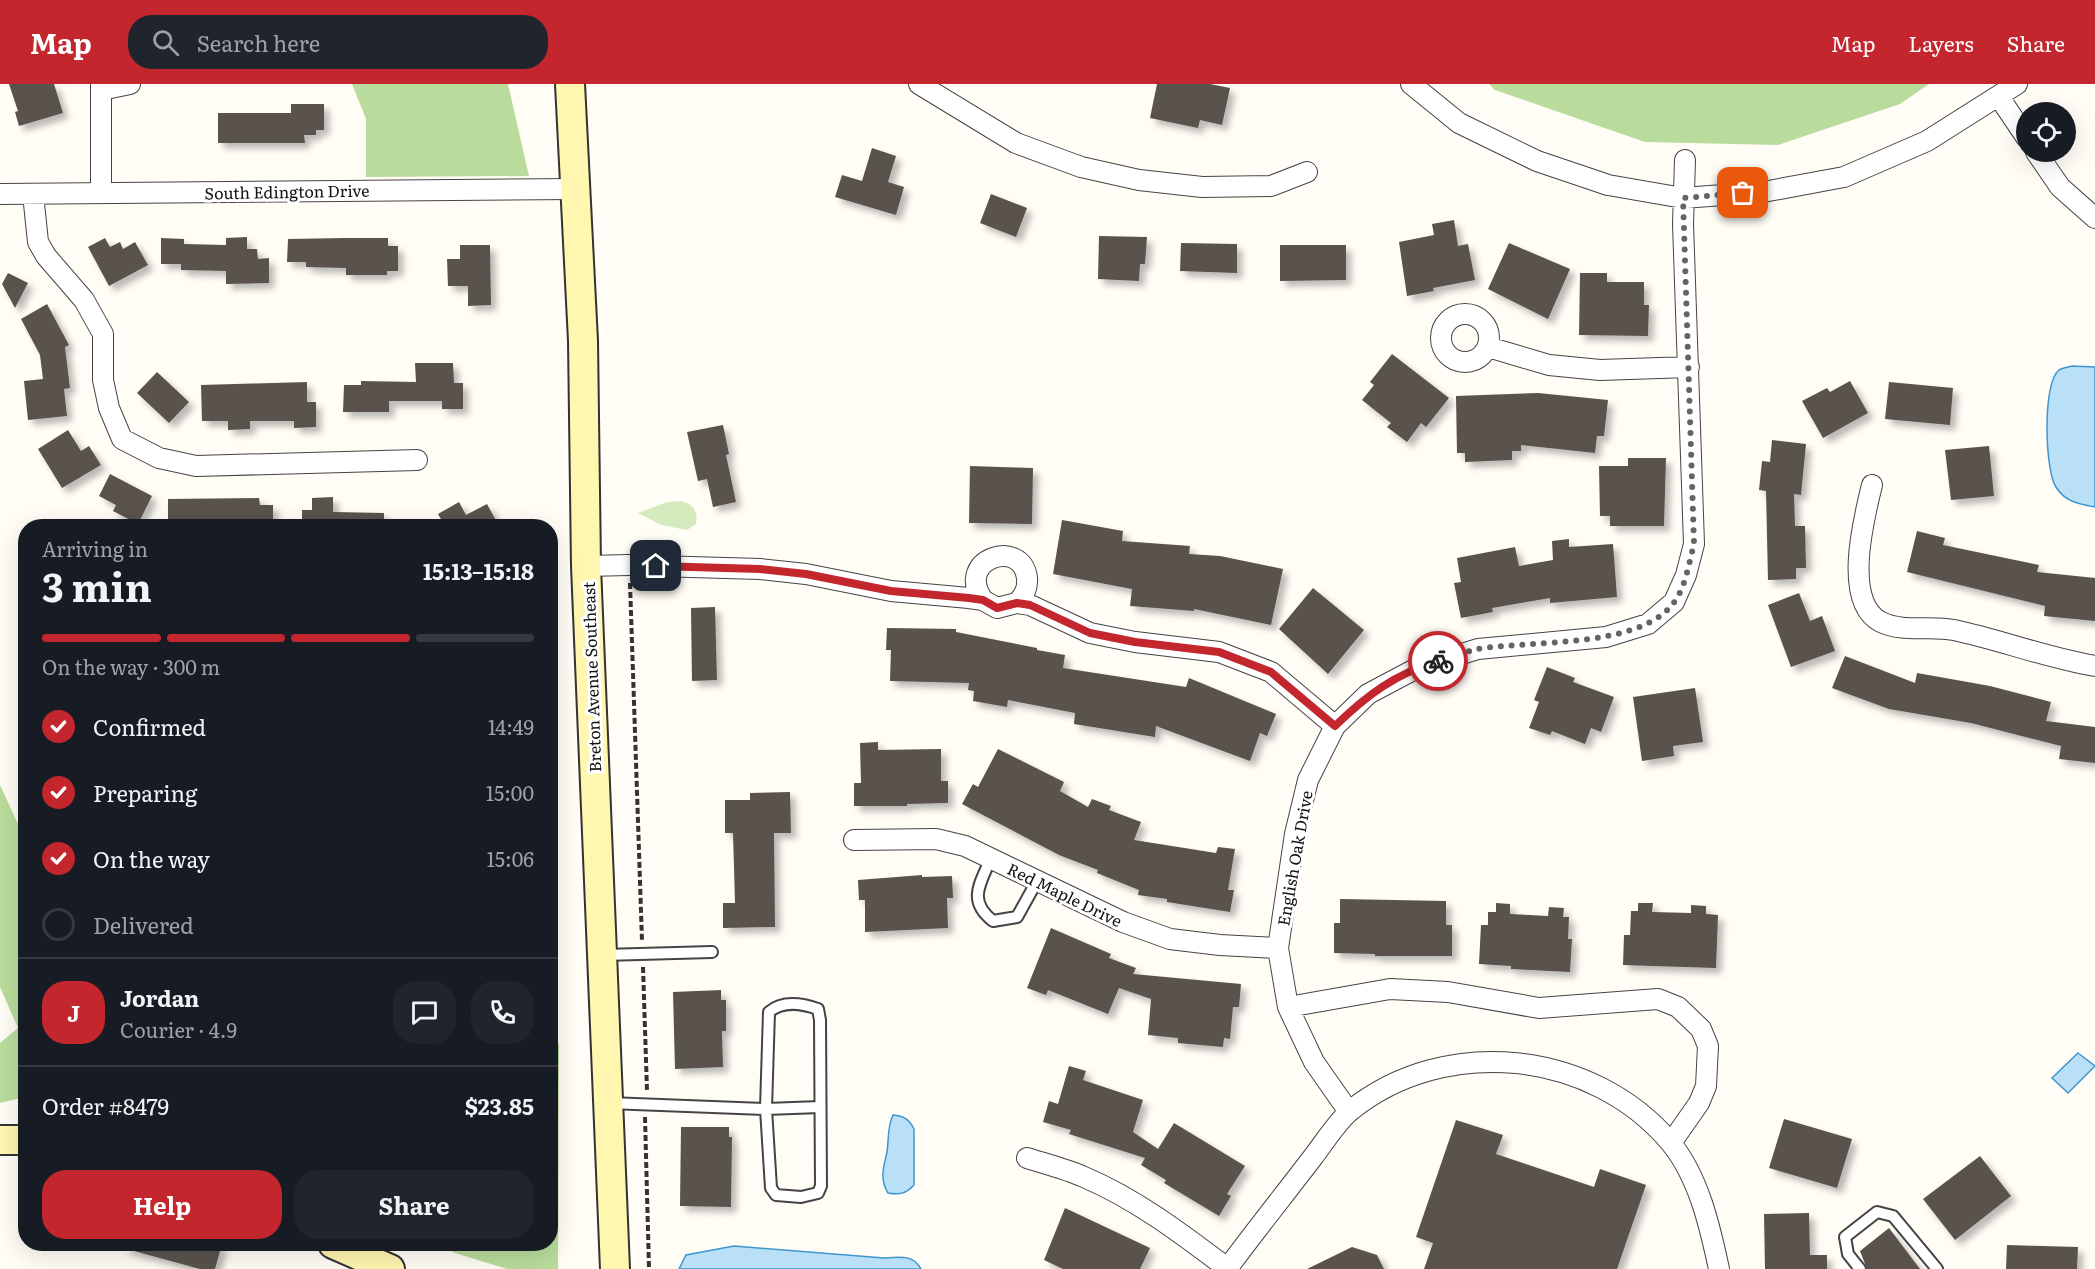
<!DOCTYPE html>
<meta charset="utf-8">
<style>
:root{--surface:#171b24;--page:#20242c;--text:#f1f3f6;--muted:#9ea1a6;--line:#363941;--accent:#c4262e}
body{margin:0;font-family:Literata,serif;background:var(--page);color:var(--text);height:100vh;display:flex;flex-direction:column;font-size:22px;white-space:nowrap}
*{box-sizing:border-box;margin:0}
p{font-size:20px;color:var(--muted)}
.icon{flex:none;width:33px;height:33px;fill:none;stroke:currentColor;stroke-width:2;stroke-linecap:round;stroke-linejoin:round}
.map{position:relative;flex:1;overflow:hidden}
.panel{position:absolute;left:18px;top:435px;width:540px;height:732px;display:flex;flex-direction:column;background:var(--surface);border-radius:24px;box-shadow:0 6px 24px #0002}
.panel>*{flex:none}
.controls{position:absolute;left:2016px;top:18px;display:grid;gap:12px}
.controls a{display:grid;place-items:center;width:60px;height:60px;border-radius:50%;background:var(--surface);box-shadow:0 6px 24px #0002;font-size:30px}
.pin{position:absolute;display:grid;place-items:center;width:51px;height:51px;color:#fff;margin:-26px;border-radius:12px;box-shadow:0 3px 9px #0006}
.courier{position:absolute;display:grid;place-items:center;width:60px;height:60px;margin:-30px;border:4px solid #c4262e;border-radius:50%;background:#fff;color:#222;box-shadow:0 2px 8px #0007}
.overview em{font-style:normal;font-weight:700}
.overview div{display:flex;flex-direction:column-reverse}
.overview{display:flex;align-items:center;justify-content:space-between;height:102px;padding:0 24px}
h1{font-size:39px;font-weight:700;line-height:45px}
.bar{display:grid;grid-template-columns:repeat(4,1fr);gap:9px 6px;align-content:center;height:72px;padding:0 24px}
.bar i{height:8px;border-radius:4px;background:var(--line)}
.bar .active{background:var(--accent)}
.bar p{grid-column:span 4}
.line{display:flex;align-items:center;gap:15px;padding:0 24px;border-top:2px solid var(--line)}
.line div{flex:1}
.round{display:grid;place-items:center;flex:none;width:63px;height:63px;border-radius:24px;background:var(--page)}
ol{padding:0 24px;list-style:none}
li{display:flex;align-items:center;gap:18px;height:66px}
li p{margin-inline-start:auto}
li .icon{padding:6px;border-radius:50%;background:var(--accent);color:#fff;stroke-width:4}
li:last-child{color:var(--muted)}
li i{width:33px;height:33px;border:3px solid var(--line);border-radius:50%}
.primary-button{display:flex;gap:12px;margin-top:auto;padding:12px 24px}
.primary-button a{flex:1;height:69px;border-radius:24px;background:var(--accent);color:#fff;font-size:24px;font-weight:700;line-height:69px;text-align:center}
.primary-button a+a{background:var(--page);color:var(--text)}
header{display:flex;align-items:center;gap:36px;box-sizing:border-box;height:84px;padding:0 30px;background:var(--accent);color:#fff}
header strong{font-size:28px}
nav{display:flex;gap:33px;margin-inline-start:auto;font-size:21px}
.search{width:420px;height:54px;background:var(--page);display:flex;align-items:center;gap:15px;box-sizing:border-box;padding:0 21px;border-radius:24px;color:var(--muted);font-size:22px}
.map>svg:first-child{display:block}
.green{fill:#d5ebbd}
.forest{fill:#b9dc9c}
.water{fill:#b9e0f7;stroke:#3f96cf;stroke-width:1.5}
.building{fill:#5a524d;filter:url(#shadow)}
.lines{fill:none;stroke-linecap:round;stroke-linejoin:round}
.lane-casing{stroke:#444;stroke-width:14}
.street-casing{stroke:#444;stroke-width:22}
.secondary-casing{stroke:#333;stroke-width:32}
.path{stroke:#333;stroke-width:4;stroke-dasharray:6 3;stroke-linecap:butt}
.lane{stroke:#fff;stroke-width:10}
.street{stroke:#fff;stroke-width:20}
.secondary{stroke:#fff6b0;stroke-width:28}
.done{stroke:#646461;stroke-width:6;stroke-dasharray:0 10.8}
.route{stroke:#c4262e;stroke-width:8}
.labels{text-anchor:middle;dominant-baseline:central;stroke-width:6;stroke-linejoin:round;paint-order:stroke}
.street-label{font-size:16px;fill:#111;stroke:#fff}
</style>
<header>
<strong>Map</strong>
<div class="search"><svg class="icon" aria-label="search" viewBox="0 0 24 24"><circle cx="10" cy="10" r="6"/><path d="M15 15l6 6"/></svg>Search here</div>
<nav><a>Map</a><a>Layers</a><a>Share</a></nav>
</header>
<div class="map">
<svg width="2095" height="1185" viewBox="0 0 2095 1185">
<defs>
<filter id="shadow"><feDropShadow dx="5.5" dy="5.5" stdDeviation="3" flood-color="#0004"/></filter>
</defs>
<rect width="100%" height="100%" fill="#fffdf5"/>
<!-- green -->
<path class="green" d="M681 417C694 420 698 427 696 440L687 446 661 441 638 429 667 418Z"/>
<!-- forest -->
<path class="forest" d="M352 0H508L529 92 366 93V35Z
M1489 0H1929L1900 20 1778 61 1645 58 1495 6Z
M0 701 25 755V1013L0 1019V959L18 944 0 903Z
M550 960H559L558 1185H507L455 1169 436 1160H550Z"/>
<!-- water -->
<path class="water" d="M2072 282 2095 283V423C2079 420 2065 418 2056 403 2045 387 2042 299 2059 286 2062 284 2069 283 2072 282Z
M2078 969 2095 982 2068 1009 2052 994Z
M893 1031C904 1032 909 1035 914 1045V1101C906 1110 899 1111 888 1109 879 1095 884 1082 887 1068 889 1055 887 1044 893 1031Z
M734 1162 884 1174C899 1173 913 1170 921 1185H679L686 1171Z"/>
<!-- building -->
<path class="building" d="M9 0H54L63 29 19 42 15 28 18 27Z
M1157 0H1210L1230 4 1222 41 1200 36 1198 44 1150 34Z
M291 20H324V46H316V51H304L305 59H218V29H291Z
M872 64 896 72 888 98 904 103 896 131 835 113 842 91 862 97Z
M991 110 1027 124 1016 153 980 139Z
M1454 136 1458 162 1468 160 1475 196 1433 204 1434 207 1407 212 1399 158 1434 151 1432 140Z
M1099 152 1147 153 1145 180H1140L1139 197 1098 195Z
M247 153V165H257L258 175 269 174V199L226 200V187L181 186V180H161V154L184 155V160L226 161V154Z
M105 154 110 163 120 158 123 165 135 158 148 181 109 202 88 163Z
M345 154H388V162H398V187H387V191H346V184L306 183V178H287L288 155Z
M1181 159 1237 160V189L1180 187Z
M1509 159 1570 185 1548 235 1488 205Z
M460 161H490L491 221 468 222V202H448L447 175H460Z
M1280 161H1346V196L1280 197Z
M8 189 28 199 15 224 2 200Z
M1580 189H1607V198H1644V221H1649L1648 252 1579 251Z
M47 220 69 261 65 263 70 304 64 305 67 332 28 336 24 297 43 295 40 271 21 235Z
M1392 270 1449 314 1426 343 1421 339 1407 358 1387 343 1391 339 1362 316 1374 301 1370 298Z
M415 279H453L454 299H463V325H442V317H389V328H343L344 301H361V297L416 298Z
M157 288 189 318 169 339 137 309Z
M1850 297 1868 329 1823 354 1802 317 1827 304 1830 308Z
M307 298V318H316V343L294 344V337H250V345L228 346V337H202L201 301Z
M1889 298 1953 304 1950 341 1885 335Z
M1538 309 1608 316 1604 352H1597L1595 369 1521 361V367H1512V376L1465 378V369H1457L1456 312Z
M723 341 729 370 726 371 736 418 713 423 707 395 698 397 687 348Z
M68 346 81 367 89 362 101 381 62 404 38 365Z
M1772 356 1806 360 1801 411 1794 410 1795 442H1805L1806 484H1796V495L1768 496 1766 407 1759 406 1762 377 1770 378Z
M1989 362 1994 412 1951 416 1945 366Z
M1628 374H1666L1664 442H1610V432H1600L1599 382H1628Z
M970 382 1033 384 1032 440 969 439Z
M110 390 152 412 138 440 113 427 116 421 99 412Z
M333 413V428L384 429V442H302V426H312V414Z
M259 414 260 421H273V442L192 438V442H168V415Z
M459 418 466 431 487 420 499 442H445L438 430Z
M1062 436 1123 447 1122 457 1190 462 1189 470 1220 472 1283 485 1271 541 1194 525V527L1130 522 1132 505 1053 490Z
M1917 447 1945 454 1943 461 2039 481 2037 488 2095 494V537L2044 532 2045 522 1907 488Z
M1569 455V463L1613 460 1617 513 1550 519V514L1492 524 1493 528 1461 534 1454 499 1461 498 1457 474 1515 463 1519 482 1553 476 1552 457Z
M1313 504 1364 546 1328 590 1279 545Z
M1799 509 1810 537 1822 532 1835 567 1791 583 1768 521Z
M715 523 717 596 692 597 691 524Z
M887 544 956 545V548L1037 564V566L1065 571 1063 584 1186 603 1189 594 1276 630 1267 652 1260 649 1250 677 1156 642 1155 653 1074 640 1075 629 1008 616 1007 623 973 617 974 607 968 606 969 599 890 597 891 566H886Z
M1845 572 1915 599 1917 589 1990 602 2051 618 2046 637 2095 643V679L2059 675 2061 662 1971 639 1889 625 1832 604Z
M1547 583 1575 594 1573 598 1614 613 1601 648 1591 644 1585 660 1552 647 1550 651 1529 644 1539 618 1534 616Z
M1695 604 1703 658 1673 662 1674 672 1642 677 1633 613Z
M878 658V666L941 665V697H948V719L907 720V722H854V699H861L860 659Z
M998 665 1064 698 1060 707 1088 723 1092 715 1111 722 1109 726 1141 738 1134 756 1216 769 1218 763 1235 765 1228 806H1234L1230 828 1167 818V815L1138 811 1139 806 1097 789 1098 786 1059 771 962 720 973 700 978 703Z
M790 708 791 749H774L775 843 723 844V819H735L733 749H725V716H750V709Z
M922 791V793L952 792 953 814H947L948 844 865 848V816H859L858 796Z
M1340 815 1446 817V841H1452V872H1375V870L1334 869V839H1340Z
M1496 819 1510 820V830L1548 832 1549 823 1564 824 1563 833H1569L1568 855H1572L1570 888 1511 885V882L1479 880 1481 841H1488V828H1496Z
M1638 819H1653L1652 828 1691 829V821L1706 822V830L1718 831 1716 884 1623 881 1624 851H1630L1631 827H1638Z
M1051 844 1111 870 1109 874 1136 884 1133 890 1241 900 1239 923H1233L1230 955 1224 954 1223 963 1178 959V954L1148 951 1151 915 1119 904 1108 930 1048 906 1046 911 1027 904Z
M721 906V916H726V947H722L723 983 675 985 673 908Z
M1069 982 1086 987 1083 996 1143 1016 1133 1048 1158 1065 1174 1039 1245 1082 1227 1110 1231 1112 1219 1132 1164 1099 1166 1096 1141 1081 1145 1074 1069 1050 1071 1046 1043 1038 1049 1017 1058 1020Z
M1784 1035 1852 1055 1837 1104 1769 1084Z
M1456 1036 1503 1051 1496 1070 1594 1103 1600 1085 1646 1101 1617 1185H1424L1433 1159 1416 1153Z
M681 1043H729V1053H732L731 1123 680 1122Z
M1980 1072 2011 1112 1955 1156 1923 1115Z
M1065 1124 1150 1164 1140 1185H1063L1044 1176Z
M1809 1129 1810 1171H1827V1185H1765L1764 1130Z
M1889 1144 1920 1185H1867L1860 1167Z
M124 1160H222L215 1185H200L123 1164Z
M2007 1161 2078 1163 2077 1185H2006Z
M1352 1163 1377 1171 1384 1185H1307Z"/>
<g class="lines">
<!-- lane casing -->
<g class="lane-casing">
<path id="lane" d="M991 774C980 800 967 817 993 837L1017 833 1037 797
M603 871 712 868
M609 1019 766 1025 769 928C783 916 801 919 818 925L820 936 821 1102 818 1109 801 1113 776 1111 771 1104 766 1025 820 1023
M1860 1185 1848 1170 1845 1153 1877 1128 1893 1132 1937 1185"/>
</g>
<!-- street casing -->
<g class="street-casing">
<path id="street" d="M919 0 1016 59 1081 83 1139 96 1202 103 1271 102 1307 88
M1411 0 1459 39 1537 77 1608 101 1683 114 1763 108 1844 93 1927 57 2017 0
M101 6 130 0
M1999 13 2026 53
M2036 68 2060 103 2095 134
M101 109V0
M0 110 575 105
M33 110 38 158 46 172 84 216 103 250V296L109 324 122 355 159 374 196 382 417 376
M1441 254a24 24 0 1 1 48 0a24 24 0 1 1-48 0Z
M1488 263 1549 281 1600 286 1689 283
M1872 401C1864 434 1842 518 1881 538 1903 549 1931 541 1954 546 2001 556 2047 574 2095 582
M586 482 629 481
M656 482 760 485 806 490 891 507 969 514 983 516 997 524 1017 519 1030 521 1090 549 1135 558 1219 568 1271 588 1335 642
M983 516C954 475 1022 453 1027 494 1028 505 1024 512 1017 519
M854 756 936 755 965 762 1123 838 1170 855 1220 861 1278 864
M1288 923 1390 905 1448 908 1539 924 1658 915 1678 923 1701 945 1708 962 1706 1002 1699 1019 1671 1059
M1349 1028 1314 978 1288 923 1278 864 1295 750 1308 696 1335 642 1368 610 1419 583 1478 565 1606 553 1648 540 1674 518 1686 491 1694 460 1683 140 1685 76
M1027 1074C1046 1080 1066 1085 1084 1093 1136 1115 1182 1150 1227 1184
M1227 1185C1255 1147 1284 1111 1313 1073 1324 1059 1336 1039 1350 1027 1445 950 1592 966 1670 1058 1699 1093 1710 1143 1719 1185"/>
</g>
<!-- secondary casing -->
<g class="secondary-casing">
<path id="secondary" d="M570 0 583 257 586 482 615 1185
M0 1056H26
M333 1160 390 1185"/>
</g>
<!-- path -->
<path class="path" d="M630 499 642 857
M643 883 647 1007
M645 1033 649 1185"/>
<!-- lane -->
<use href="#lane" class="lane"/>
<!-- street -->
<use href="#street" class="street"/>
<!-- secondary -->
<use href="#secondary" class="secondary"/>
</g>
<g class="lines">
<!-- done -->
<path class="done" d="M1438 577C1451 573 1465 568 1478 565 1530 556 1643 565 1675 517 1686 501 1689 479 1694 460L1683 114 1743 109"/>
<!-- route -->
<path class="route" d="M656 482 760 485 806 490 891 507 969 514 983 516 997 524 1017 519 1030 521 1090 549 1135 558 1219 568 1271 588 1335 642C1367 611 1395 590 1438 577"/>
</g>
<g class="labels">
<!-- street labels -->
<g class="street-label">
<text transform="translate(287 107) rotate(-1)">South Edington Drive</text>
<text transform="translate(591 593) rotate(-92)">Breton Avenue Southeast</text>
<text transform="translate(1294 774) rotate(-80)">English Oak Drive</text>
<text transform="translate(1065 810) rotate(26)">Red Maple Drive</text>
</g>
</g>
</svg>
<div class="controls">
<a><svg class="icon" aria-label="locate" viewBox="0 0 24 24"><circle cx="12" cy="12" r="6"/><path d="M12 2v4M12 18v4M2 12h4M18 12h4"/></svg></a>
</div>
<div class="pin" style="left:1743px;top:109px;background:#ea580c"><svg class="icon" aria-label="bag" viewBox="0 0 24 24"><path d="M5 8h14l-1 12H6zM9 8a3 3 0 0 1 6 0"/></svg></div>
<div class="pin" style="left:656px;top:482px;background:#1f2937"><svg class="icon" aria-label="home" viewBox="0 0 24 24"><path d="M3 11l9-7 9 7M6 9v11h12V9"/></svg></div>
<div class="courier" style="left:1438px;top:577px"><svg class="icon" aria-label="bike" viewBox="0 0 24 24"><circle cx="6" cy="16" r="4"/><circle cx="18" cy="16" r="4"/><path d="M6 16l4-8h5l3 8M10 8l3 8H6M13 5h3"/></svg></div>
<section class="panel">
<div class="overview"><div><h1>3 min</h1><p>Arriving in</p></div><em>15:13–15:18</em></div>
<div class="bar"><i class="active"></i><i class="active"></i><i class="active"></i><i></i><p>On the way · 300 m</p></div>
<ol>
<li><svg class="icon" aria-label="check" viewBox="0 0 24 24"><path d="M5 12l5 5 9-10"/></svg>Confirmed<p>14:49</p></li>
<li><svg class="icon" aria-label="check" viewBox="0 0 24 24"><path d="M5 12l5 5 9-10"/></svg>Preparing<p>15:00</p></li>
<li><svg class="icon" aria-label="check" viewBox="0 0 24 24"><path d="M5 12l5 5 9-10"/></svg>On the way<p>15:06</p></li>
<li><i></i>Delivered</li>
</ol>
<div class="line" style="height:108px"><b class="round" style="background:var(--accent);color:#fff">J</b><div><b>Jordan</b><p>Courier · 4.9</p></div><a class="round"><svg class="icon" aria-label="chat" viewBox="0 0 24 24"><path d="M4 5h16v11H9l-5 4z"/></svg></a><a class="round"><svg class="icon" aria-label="phone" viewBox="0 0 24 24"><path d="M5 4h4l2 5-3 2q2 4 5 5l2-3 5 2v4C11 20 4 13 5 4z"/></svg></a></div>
<div class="line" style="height:78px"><div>Order #8479</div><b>$23.85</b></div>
<div class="primary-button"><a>Help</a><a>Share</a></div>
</section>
</div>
